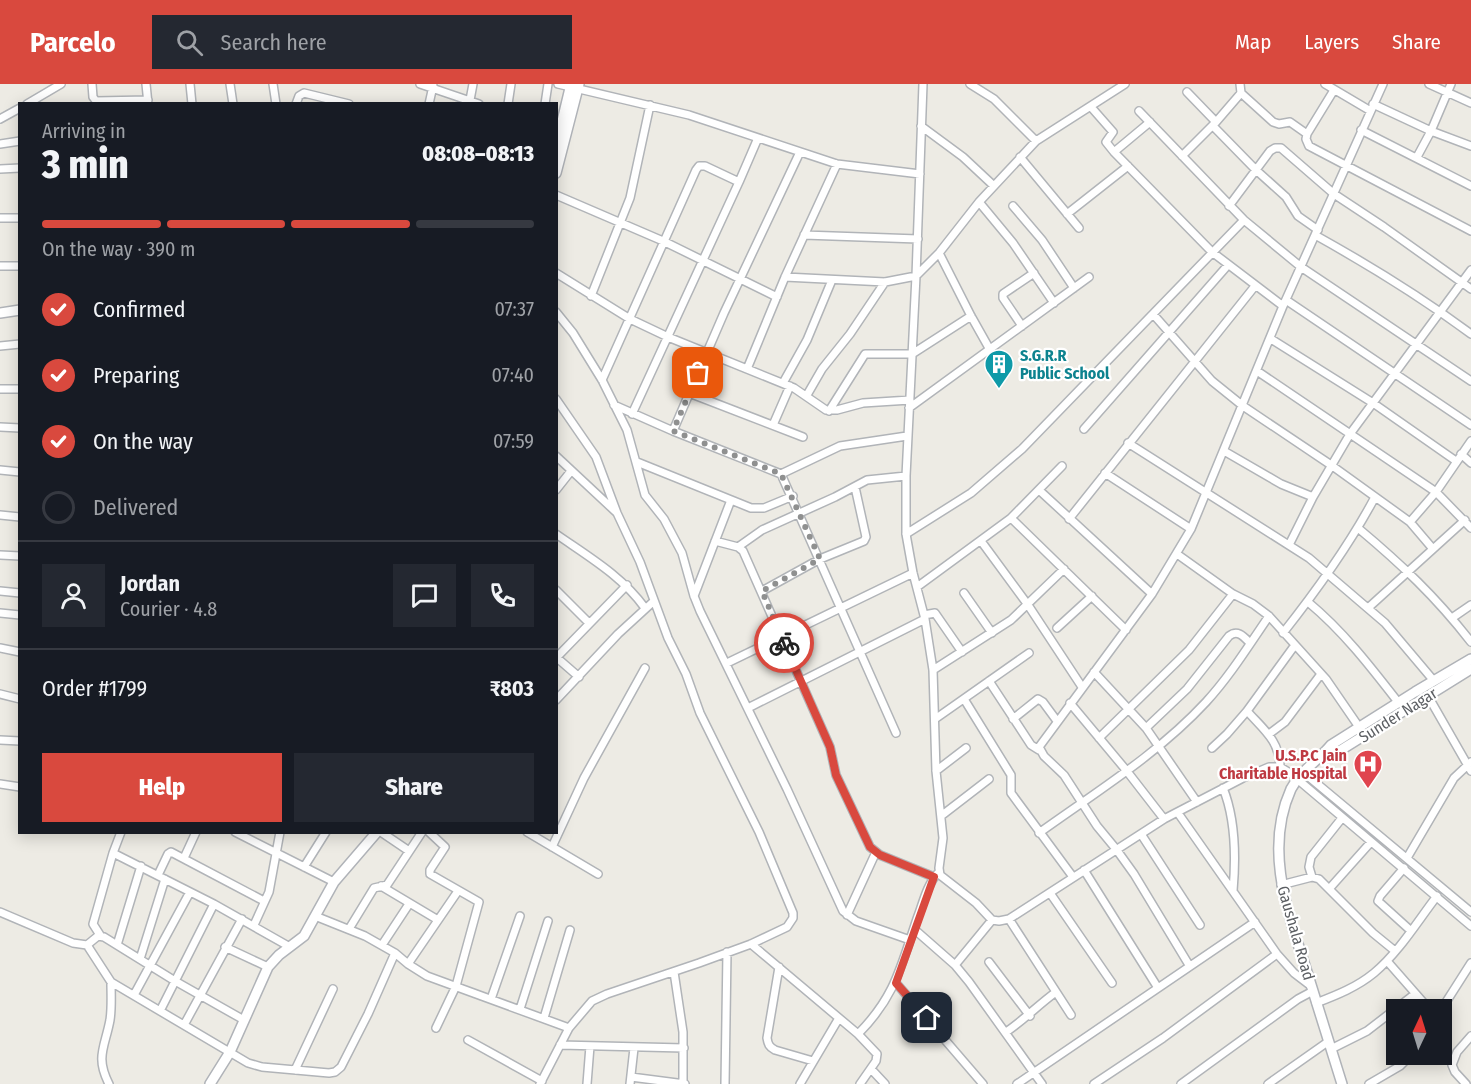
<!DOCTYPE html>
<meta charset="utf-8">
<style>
:root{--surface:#171b24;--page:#242831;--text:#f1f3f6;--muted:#9ea1a6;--line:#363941;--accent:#d9493e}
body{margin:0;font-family:"Fira Sans Condensed",sans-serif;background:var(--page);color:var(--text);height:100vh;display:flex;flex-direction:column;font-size:22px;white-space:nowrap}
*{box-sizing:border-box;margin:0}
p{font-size:20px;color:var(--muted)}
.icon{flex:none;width:33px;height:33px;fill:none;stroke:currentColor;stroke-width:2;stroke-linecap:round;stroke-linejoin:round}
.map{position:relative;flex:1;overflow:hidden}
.side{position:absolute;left:18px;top:18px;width:540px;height:732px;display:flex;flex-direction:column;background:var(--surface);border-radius:0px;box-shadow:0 3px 15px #0003}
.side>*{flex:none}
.needle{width:39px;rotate:4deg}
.fabs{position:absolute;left:1386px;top:915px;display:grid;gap:12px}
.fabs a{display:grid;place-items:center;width:66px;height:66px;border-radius:0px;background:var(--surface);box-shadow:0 3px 15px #0003;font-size:30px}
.pin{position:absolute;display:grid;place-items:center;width:51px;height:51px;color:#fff;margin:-26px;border-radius:12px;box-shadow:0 3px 9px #0006}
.courier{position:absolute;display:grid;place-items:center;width:60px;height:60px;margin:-30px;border:4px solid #d9493e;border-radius:50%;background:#fff;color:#222;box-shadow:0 2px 8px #0007}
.summary em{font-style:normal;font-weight:800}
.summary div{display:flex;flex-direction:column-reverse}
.summary{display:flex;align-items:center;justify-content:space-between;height:102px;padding:0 24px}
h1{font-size:39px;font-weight:800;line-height:45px}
.bar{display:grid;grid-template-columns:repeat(4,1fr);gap:9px 6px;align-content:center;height:72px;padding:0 24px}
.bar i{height:8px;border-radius:4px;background:var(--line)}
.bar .selected{background:var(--accent)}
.bar p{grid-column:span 4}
.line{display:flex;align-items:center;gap:15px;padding:0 24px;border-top:2px solid var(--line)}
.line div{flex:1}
.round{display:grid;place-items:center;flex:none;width:63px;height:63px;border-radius:0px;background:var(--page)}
ol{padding:0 24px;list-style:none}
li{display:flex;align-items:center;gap:18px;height:66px}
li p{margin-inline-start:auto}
li .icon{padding:6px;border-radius:50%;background:var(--accent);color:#fff;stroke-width:4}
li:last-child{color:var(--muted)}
li i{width:33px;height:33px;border:3px solid var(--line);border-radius:50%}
.cta{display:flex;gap:12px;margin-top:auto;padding:12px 24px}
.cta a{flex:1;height:69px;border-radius:0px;background:var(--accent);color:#fff;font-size:24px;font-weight:800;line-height:69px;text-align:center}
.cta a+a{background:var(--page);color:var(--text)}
header{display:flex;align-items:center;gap:36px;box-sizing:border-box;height:84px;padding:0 30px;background:var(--accent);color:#fff}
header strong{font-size:28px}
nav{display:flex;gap:33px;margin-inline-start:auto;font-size:21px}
.search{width:420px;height:54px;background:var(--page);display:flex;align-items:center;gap:15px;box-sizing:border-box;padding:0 21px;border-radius:0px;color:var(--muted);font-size:22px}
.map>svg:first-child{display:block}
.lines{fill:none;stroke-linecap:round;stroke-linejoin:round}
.street-casing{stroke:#b1b4b8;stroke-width:10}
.secondary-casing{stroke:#b0b3b8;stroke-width:12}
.street{stroke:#fff;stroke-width:7}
.secondary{stroke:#fff;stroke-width:9}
.done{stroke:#8f9090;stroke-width:6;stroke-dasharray:0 10.8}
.route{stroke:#d9493e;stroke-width:8}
.labels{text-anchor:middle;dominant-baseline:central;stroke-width:4.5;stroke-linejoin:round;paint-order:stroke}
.culture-label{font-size:16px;font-weight:bold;fill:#0d838f;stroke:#fff;text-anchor:start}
.street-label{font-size:16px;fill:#5c5f63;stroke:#fff}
.health-label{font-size:16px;font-weight:bold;fill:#be3a42;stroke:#fff;text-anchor:end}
</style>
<header>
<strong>Parcelo</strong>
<div class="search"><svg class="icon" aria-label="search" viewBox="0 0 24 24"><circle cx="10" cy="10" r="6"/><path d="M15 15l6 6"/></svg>Search here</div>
<nav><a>Map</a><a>Layers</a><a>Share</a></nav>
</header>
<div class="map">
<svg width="1471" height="1000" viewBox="0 0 1471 1000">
<rect width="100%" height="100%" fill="#edebe4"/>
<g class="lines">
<!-- street casing -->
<g class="street-casing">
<path id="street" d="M92 0 93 13 96 17 148 16
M146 0 148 20
M190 0 192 20
M230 0 233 20
M273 0 276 20
M420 0 479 20
M558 0 689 31 837 80 920 90
M923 0 916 192 906 392V450L913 489 925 535 933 586 936 687 943 754 939 784 940 791 976 819 992 836 999 837 1009 835 1164 735 1243 694 1269 683H1280L1290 689 1471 842
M970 0 994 15 1036 57
M1240 0 1241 9 1273 38 1279 40 1290 38 1307 50
M1325 0 1369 26
M1429 0 1471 19
M1334 6 1307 50 1306 55 1309 62 1471 147
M1187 8 1216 38
M470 16 473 0
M27 20 61 0
M296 20 299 12 304 9 349 20
M429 20 433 2
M508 20 511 0
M545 20 548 0
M1373 20 1431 47 1471 62
M1091 23 1113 48 1106 58 1114 68 1212 168 1283 222
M1139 27 1244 136 1301 183 1471 297
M0 35 20 24
M921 42 963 73 994 102
M1213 42 1256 86 1286 113 1298 132 1318 146
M1361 46 1471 102
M0 60 20 57
M1114 68 1150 38
M1182 72 1216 38 1241 9
M1020 73 1079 144
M1417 73 1431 47 1451 0
M0 85 20 84
M556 111 663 157 777 213
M979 118 1013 159 1054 219
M1013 122 1042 156 1074 204
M1229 122 1270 67 1275 64H1281L1334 110 1384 143 1471 205
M1067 130 1128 82
M0 134H20
M804 151 918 155
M1315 151C1369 181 1421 213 1471 250
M939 169 971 232 989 264
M0 182H20
M556 189 630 235 668 253 794 304 826 326H837L863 319 910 316
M785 193 885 198 916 192 939 169 979 118 1036 57 1125 0
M591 212 630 114 650 21
M1286 216 1471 341
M556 228 573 249 602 296 627 346 645 411 664 435 682 469 694 512 700 527 787 705 843 827 856 837 910 856
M1153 230 1212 297 1243 322 1331 381 1410 438 1433 465
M1022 242 1003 214V210L1034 189
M1271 255 1373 319 1456 377
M0 262 20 260
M747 285 785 193 837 80
M1257 287 1436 408 1471 444
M602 296 696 86 699 82H705L739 98
M783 299 807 256 832 196
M0 305H20
M689 309 803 353
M807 311 822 285 850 250 885 198
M614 321 673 347 781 390 896 649
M909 324 1089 193
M829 327 865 270H912L971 232
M632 330 739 98 758 54
M773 341 790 302
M0 343 20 344
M1084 345 1228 181
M673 347 724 229 800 68
M1128 359 1309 474 1385 539 1434 597
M1224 367 1281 400 1313 413
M1461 370 1471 379
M556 372 616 428
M637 378 751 424H764L793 412
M0 386 20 388
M1105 389 1191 445
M781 390 840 362 907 352
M556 406 571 387
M1039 406 1152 510
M0 431 20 433
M1011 434 1126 546
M1069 435 1255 202
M1410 438 1436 408 1471 357
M1358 444C1401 480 1436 513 1471 558
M556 450C589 473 622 492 645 524
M906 450 971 409 1022 365 1244 136
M715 457 738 463 743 467 830 663 836 691 870 763 880 771 934 793
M981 457 1028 521 1082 603
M1289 461 1313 413 1350 350 1471 186
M738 463 762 446 835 413 867 396 906 392
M1177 470 1233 510 1253 520 1269 532 1326 595 1359 643
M0 471 20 472
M917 503 1011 434 1062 382
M556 506 589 539
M0 507 20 509
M762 507 820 475 864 457 866 453 855 403
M964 509 992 549
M694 512 731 416
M1308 518C1343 547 1370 582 1398 618
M1368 524 1465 436
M0 529 20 531
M924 531 935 529 962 568
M1452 534 1471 521
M1057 544 1092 512
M1283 549C1317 506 1349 462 1375 413
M0 564 20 568
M556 573 579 593
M557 573 627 501
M727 579 913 489
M933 586 1011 536 1064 485
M1094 588 1146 644 1197 718
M989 597 1031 661 1039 666
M0 610 20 615
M1428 612 1471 687
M964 615 1011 691V709L1073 793
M556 616 618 550 654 517
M1070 619 1126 686 1164 735
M748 624 925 535
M935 635 1029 569
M1013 635 1038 615 1043 618 1057 637
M1146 644 1187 605 1229 552C1238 545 1244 553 1250 559
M1269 650 1285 638 1321 590
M1099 654 1189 566 1233 510
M0 656 20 657
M1212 664 1227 650 1247 627
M1280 683C1280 657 1263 645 1247 627L1295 561
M936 687 966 664
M1303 688 1471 828
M0 700 20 703
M1223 704C1236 736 1236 773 1233 807
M1178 729 1277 870 1294 889 1311 902
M941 732 989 695
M235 748 334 798
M381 748 409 767
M429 748 445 763 430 786V790L479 818 456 902 436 944
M527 748 598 790
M1039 749C1096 708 1158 670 1206 618 1230 592 1249 561 1269 532
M1141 750 1200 841
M552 763 584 694 645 584
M113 769 214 820 290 863
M184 774 196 748
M1407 774 1454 694 1471 678
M304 783 326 748
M1404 784 1380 812 1378 817 1410 846
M1084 786 1158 904
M158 791 168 770 171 768 264 817
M1312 793 1309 783 1311 773 1342 734
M1281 801 1312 793 1319 795 1373 849 1395 867
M381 802 438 836
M1329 805 1371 758
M1050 809 1112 899
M0 828 73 859 87 861 98 852 104 853 175 897 244 936
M847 831 876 768
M1009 835 1071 931
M254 841 269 808 280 748
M349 845 374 804 387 801 422 748
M914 845 955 881 969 898 1042 1000
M100 851 93 840 113 769 121 748
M751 860 858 950 877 970 876 977 860 1000
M87 861 111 898 248 979 262 983 329 989 335 988 341 983 368 930 395 869 365 852 315 832
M117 861 141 782
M382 861 409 820
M225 863 268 883
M395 869 408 880 427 892 569 944
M140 875 165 795
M1387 877 1430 926
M989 878 1030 932
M408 880 458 807
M955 881 992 836
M1189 881 1134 790 1116 765 1097 742 1064 691 1044 672 1039 663 1152 510 1191 445 1283 222 1383 0
M779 883 767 954C768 960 769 963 775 966L813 977
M674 888 683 948V1000
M896 899 983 1000
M134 911 190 808
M491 915 520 832
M1316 919C1337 911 1357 903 1374 889 1399 868 1417 838 1437 812
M520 925 548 837
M1441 926 1471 879
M160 927 214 820
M544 934 570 846
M184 941 242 835
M1006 948C1024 936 1038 921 1056 908
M858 950C896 912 901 881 918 832 923 819 927 801 937 790
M468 956 542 997
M560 961 684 964
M1331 965 1367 947 1415 910
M871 985 885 1000
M295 986 333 905
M631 993 685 1000
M109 1000C95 973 105 963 110 936 112 923 111 910 111 898
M540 1000 569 944 592 917 607 910 699 879 751 860 787 843 793 834V829L759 748 700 629 686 590 668 554 640 478 617 429 596 373 556 315
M587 1000 590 962
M630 1000 634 964
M725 1000 727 868
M800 1000 839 934
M1017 1000 1255 838
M1094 1000 1163 954 1277 870
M1181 1000 1298 915 1313 907
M1268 1000 1329 957
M1369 1000 1400 982 1412 970
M1466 1000 1455 988 1452 981 1457 968 1471 952"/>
</g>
<!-- secondary casing -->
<g class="secondary-casing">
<path id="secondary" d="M556 62 571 0
M556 89 579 0
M0 229 20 226
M1323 671 1336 669 1471 585
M210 1000 230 968 268 883 279 871 304 852 334 798 377 748
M1342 1000C1331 964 1319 927 1308 891 1289 831 1263 767 1291 705 1300 687 1319 676 1331 661L1415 608 1471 575"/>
</g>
<!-- street -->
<use href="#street" class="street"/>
<!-- secondary -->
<use href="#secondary" class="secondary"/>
</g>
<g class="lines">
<!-- done -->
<path class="done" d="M698 289 673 347 781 390 820 475 762 507 784 559"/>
<!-- route -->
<path class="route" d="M784 559 830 663 836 691 870 763 880 771 934 793 896 899 927 934"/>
</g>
<!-- icons -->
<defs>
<g id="building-pin" transform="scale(1.5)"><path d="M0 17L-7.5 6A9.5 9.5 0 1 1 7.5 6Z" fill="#0f9aa8" stroke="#fff"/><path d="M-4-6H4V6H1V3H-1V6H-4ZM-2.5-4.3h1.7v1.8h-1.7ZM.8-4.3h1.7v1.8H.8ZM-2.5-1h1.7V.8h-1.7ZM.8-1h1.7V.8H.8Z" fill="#fff"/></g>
<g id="hospital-pin" transform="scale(1.5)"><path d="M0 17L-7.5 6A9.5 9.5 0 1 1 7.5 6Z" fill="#e0444e" stroke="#fff"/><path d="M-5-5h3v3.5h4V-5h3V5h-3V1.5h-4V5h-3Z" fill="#fff"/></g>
</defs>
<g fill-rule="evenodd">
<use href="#building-pin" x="999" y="280"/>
<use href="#hospital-pin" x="1368" y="680"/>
</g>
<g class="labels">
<!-- culture labels -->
<g class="culture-label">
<text x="1020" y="271">S.G.R.R<tspan x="1020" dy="18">Public School</tspan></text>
</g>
<!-- street labels -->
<g class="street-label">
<text transform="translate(1398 631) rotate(-32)">Sunder Nagar</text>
<text transform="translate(1296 849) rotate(74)">Gaushala Road</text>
</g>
<!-- health labels -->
<g class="health-label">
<text x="1347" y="671">U.S.P.C Jain<tspan x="1347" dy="18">Charitable Hospital</tspan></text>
</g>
</g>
</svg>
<div class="fabs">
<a><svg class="needle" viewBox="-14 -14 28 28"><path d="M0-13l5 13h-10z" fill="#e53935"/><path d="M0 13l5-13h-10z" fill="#9ea1a6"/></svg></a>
</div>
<div class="pin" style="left:698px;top:289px;background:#ea580c"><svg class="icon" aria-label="bag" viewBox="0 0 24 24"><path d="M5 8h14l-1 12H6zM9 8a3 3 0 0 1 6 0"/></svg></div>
<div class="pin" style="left:927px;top:934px;background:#1f2937"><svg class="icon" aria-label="home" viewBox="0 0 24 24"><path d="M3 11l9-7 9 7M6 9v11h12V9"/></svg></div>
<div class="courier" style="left:784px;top:559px"><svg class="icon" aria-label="bike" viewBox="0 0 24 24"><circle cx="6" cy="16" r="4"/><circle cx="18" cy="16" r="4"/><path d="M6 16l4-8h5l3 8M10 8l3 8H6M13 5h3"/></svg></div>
<section class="side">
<div class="summary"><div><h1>3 min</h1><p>Arriving in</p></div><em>08:08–08:13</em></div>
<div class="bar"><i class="selected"></i><i class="selected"></i><i class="selected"></i><i></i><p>On the way · 390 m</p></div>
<ol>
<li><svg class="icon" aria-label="check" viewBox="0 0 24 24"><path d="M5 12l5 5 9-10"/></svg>Confirmed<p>07:37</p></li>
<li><svg class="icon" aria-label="check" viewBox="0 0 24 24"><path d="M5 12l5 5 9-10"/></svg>Preparing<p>07:40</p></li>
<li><svg class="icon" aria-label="check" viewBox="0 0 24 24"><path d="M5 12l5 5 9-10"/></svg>On the way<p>07:59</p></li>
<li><i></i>Delivered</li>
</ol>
<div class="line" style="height:108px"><a class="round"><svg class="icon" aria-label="person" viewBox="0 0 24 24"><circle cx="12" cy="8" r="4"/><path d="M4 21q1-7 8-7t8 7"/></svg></a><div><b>Jordan</b><p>Courier · 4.8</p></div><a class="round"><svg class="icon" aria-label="chat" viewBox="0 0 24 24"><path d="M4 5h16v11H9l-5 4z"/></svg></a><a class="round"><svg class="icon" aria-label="phone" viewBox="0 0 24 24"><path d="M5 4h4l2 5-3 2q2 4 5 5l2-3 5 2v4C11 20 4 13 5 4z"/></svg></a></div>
<div class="line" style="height:78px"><div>Order #1799</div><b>₹803</b></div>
<div class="cta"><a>Help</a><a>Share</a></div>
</section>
</div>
